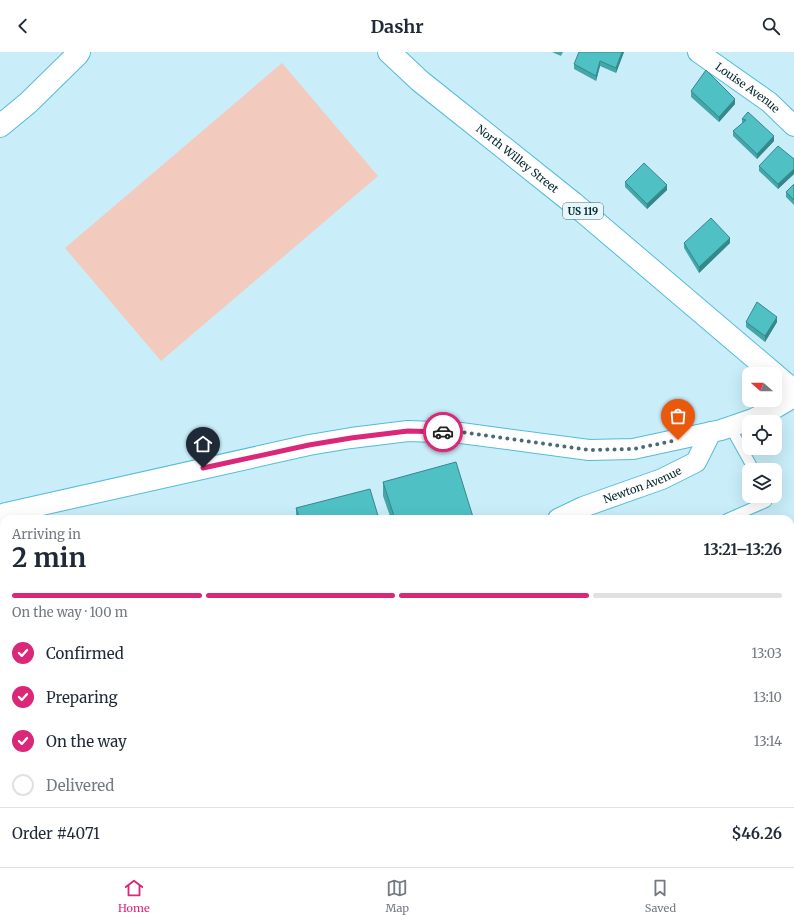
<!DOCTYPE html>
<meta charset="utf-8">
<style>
:root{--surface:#fff;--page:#f6f6f7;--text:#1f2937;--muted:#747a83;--line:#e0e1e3;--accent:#db2777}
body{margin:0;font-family:Merriweather,serif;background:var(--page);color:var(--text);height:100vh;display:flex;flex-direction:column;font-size:15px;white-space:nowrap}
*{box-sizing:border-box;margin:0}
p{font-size:13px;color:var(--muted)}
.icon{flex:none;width:22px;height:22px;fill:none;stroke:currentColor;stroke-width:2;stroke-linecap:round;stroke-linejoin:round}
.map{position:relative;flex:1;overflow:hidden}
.drawer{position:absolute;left:0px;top:463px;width:794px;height:352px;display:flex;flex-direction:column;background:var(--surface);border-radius:12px 12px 0 0;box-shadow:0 4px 16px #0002}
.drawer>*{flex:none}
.needle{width:26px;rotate:290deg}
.tools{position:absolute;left:742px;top:315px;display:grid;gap:8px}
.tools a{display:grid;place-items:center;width:40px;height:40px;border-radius:8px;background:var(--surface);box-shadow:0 4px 16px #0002;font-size:20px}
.pin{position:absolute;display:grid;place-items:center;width:34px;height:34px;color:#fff;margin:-41px -17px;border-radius:50% 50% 50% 0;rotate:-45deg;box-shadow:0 0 4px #0007}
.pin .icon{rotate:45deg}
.courier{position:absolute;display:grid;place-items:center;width:40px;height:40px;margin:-20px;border:3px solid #db2777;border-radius:50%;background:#fff;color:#222;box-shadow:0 1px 5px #0007}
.headline em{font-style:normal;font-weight:700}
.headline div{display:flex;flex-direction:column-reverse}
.headline{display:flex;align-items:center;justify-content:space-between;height:68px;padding:0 12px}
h1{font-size:26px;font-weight:700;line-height:30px}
.bar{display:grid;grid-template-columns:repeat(4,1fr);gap:6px 4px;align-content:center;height:48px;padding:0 12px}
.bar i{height:5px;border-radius:3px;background:var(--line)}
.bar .selected{background:var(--accent)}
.bar p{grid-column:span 4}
.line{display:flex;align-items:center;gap:10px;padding:0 12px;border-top:1px solid var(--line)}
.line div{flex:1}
ol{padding:0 12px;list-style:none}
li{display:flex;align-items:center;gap:12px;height:44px}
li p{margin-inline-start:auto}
li .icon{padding:4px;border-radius:50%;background:var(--accent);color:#fff;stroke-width:4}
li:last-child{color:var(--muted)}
li i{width:22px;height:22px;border:2px solid var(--line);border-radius:50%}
header{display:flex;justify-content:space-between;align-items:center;height:52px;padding:0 12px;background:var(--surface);font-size:18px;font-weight:700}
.tab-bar{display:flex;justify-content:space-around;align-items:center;height:56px;border-top:1px solid var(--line);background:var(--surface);font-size:11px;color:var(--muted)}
.tab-bar a{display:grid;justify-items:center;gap:2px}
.tab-bar .selected{color:var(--accent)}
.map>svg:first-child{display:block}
.green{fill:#f2cabe}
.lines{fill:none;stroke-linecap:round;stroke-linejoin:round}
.lane-casing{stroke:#55bbd7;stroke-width:12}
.street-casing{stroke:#55bbd7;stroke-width:22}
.secondary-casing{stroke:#55bbd7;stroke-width:24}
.primary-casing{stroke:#55bbd7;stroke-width:24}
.lane{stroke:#fff;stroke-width:10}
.street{stroke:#fff;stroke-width:20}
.secondary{stroke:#fff;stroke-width:22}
.primary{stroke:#fff;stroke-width:22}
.wall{fill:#44a6a9}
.shaded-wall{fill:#37878a}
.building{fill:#4fc1c5;stroke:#37878a}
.done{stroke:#486b74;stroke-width:4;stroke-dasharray:0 7.2}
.route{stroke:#db2777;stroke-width:5}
.labels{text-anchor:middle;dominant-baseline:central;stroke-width:4;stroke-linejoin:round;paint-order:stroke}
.shield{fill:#e5f7fd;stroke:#47646b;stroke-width:1}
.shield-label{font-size:10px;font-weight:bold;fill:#03252d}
.street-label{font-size:11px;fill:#03252d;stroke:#e5f7fd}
</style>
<header><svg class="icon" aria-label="back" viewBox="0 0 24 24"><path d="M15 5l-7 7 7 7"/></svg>Dashr<svg class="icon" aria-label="search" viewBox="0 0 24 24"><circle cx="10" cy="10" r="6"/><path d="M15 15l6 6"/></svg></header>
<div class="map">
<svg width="794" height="815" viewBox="0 0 794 815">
<rect width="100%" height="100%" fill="#c9eef9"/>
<!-- green -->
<path class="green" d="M282 11 378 124 161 309 65 196Z"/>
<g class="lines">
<!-- lane casing -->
<g class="lane-casing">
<path id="lane" d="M730 375 754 418
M727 467 766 450 764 444"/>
</g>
<!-- street casing -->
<g class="street-casing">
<g id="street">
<path id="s1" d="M698 0 769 50 794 74"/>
<path d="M0 463 6 461 309 393 351 386 408 379 461 381 589 398 633 397 721 378 753 367 777 355 794 345"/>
<path id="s2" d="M558 467 583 455 662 427 696 410 711 380"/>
<path d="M0 796 4 783"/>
<path d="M494 811 497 815"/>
<path d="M185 815 186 811"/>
<path d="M343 815 349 811"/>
</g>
</g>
<!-- secondary casing -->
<g class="secondary-casing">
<path id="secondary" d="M0 74 28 51 77 3 79 0"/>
</g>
<!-- primary casing -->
<g class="primary-casing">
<g id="primary">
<path id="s3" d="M389 0 420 29 573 151 774 322"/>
<path d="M775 323 794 339"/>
<path d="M790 569 794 568"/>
<path d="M207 815 208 811"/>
</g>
</g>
<!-- lane -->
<use href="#lane" class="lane"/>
<!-- street -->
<use href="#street" class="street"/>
<!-- secondary -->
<use href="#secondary" class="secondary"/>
<!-- primary -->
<use href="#primary" class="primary"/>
</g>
<!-- wall -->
<path class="wall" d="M552 0H563L561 4Z
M624 0 616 21 600 14 596 29 574 17V12Z
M691 39 735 52 719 70 691 45Z
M748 60 774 89 757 107 733 84V79L742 72V67Z
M794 107V122L778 137 759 119V114Z
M625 130 667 138 647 157 625 135Z
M794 132V153L786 145V140Z
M684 191H730L699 221 684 196Z
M746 270H777L765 290 746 275Z
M383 430 473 467H391L383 444Z
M296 456 379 467H296Z
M790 608H794V640H790Z
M286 811H316L313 815H293Z
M415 811H458L460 815H418Z
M527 811H562V815H529L527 812Z"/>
<!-- shaded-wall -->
<path class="shaded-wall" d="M622 0H624L616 21V16Z
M600 9V14L596 29V24Z
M735 47V52L719 70V65Z
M774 84V89L757 107V102Z
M794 117V122L778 137V132Z
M667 133V138L647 157V152Z
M730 186V191L699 221V215Z
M777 265V270L765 290V284Z
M4 588V602L0 605V591Z
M313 811H316L313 815H310Z
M562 811V815H556Z"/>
<!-- building -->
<path class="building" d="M579 0H622L616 16 600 9 596 24 574 12Z
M706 18 735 47 719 65 691 39Z
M748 60 774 84 757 102 733 79 746 68 742 67Z
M778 94 794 107V117L778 132 759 114Z
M644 111 667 133 647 152 625 130Z
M794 132V148L786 140Z
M711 166 730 186 699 215 684 191Z
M757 250 777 265 765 284 746 270Z
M456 410 473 465 468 467H395L383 430Z
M370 437 379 467H300L296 456Z
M4 527V588L0 591V529Z
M790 608H794V635H790Z
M128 811H129L132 815H125Z
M295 811H313L310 815H302Z
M371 811H372L375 815H366Z
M419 811H458L460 813 457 815H423Z
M530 811H562L556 815H533Z
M704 811H749L750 815H704Z
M223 814 244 815H223Z"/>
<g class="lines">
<!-- done -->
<path class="done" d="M443 380H461L589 398 633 397 678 388"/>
<!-- route -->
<path class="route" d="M203 416 309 393 351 386 408 379 443 380"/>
</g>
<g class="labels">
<!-- shield labels -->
<rect class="shield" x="563" y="151" width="40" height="16" rx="3"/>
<g class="shield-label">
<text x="583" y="159">US 119</text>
</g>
<!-- street labels -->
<g class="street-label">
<text stroke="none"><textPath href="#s1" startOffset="61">Louise Avenue</textPath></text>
<text stroke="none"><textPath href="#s3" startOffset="167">North Willey Street</textPath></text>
<text stroke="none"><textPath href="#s2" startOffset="91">Newton Avenue</textPath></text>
</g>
</g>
</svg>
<div class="tools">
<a><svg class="needle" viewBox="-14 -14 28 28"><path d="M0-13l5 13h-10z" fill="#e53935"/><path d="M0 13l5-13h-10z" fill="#747a83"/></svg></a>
<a><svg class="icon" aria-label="locate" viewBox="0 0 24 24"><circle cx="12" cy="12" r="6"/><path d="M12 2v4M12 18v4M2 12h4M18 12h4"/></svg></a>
<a><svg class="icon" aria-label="layers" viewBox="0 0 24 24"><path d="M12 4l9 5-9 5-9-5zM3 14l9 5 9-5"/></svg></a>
</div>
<div class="pin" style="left:678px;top:388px;background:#ea580c"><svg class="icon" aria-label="bag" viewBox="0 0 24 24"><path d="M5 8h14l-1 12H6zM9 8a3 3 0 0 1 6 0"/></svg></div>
<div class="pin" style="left:203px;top:416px;background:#1f2937"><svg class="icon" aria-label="home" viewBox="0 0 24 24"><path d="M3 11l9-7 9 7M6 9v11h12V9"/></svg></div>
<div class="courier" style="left:443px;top:380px"><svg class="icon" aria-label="car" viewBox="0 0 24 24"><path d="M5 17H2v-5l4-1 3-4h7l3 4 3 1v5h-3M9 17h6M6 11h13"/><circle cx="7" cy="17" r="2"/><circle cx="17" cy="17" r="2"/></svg></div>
<section class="drawer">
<div class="headline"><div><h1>2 min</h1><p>Arriving in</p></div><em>13:21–13:26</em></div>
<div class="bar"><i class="selected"></i><i class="selected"></i><i class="selected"></i><i></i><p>On the way · 100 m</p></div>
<ol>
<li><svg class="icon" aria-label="check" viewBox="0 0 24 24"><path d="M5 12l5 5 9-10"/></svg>Confirmed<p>13:03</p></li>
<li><svg class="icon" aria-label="check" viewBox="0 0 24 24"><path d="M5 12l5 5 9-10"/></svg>Preparing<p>13:10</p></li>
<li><svg class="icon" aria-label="check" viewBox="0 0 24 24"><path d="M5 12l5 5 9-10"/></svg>On the way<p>13:14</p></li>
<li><i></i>Delivered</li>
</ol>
<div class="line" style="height:52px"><div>Order #4071</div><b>$46.26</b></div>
</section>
</div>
<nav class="tab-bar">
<a class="selected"><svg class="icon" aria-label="home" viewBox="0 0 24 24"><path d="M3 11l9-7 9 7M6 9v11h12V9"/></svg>Home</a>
<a><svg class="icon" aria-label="map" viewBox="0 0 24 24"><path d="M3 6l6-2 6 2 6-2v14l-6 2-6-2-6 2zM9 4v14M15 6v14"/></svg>Map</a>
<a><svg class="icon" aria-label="saved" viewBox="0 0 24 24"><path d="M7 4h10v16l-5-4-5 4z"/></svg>Saved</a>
</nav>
